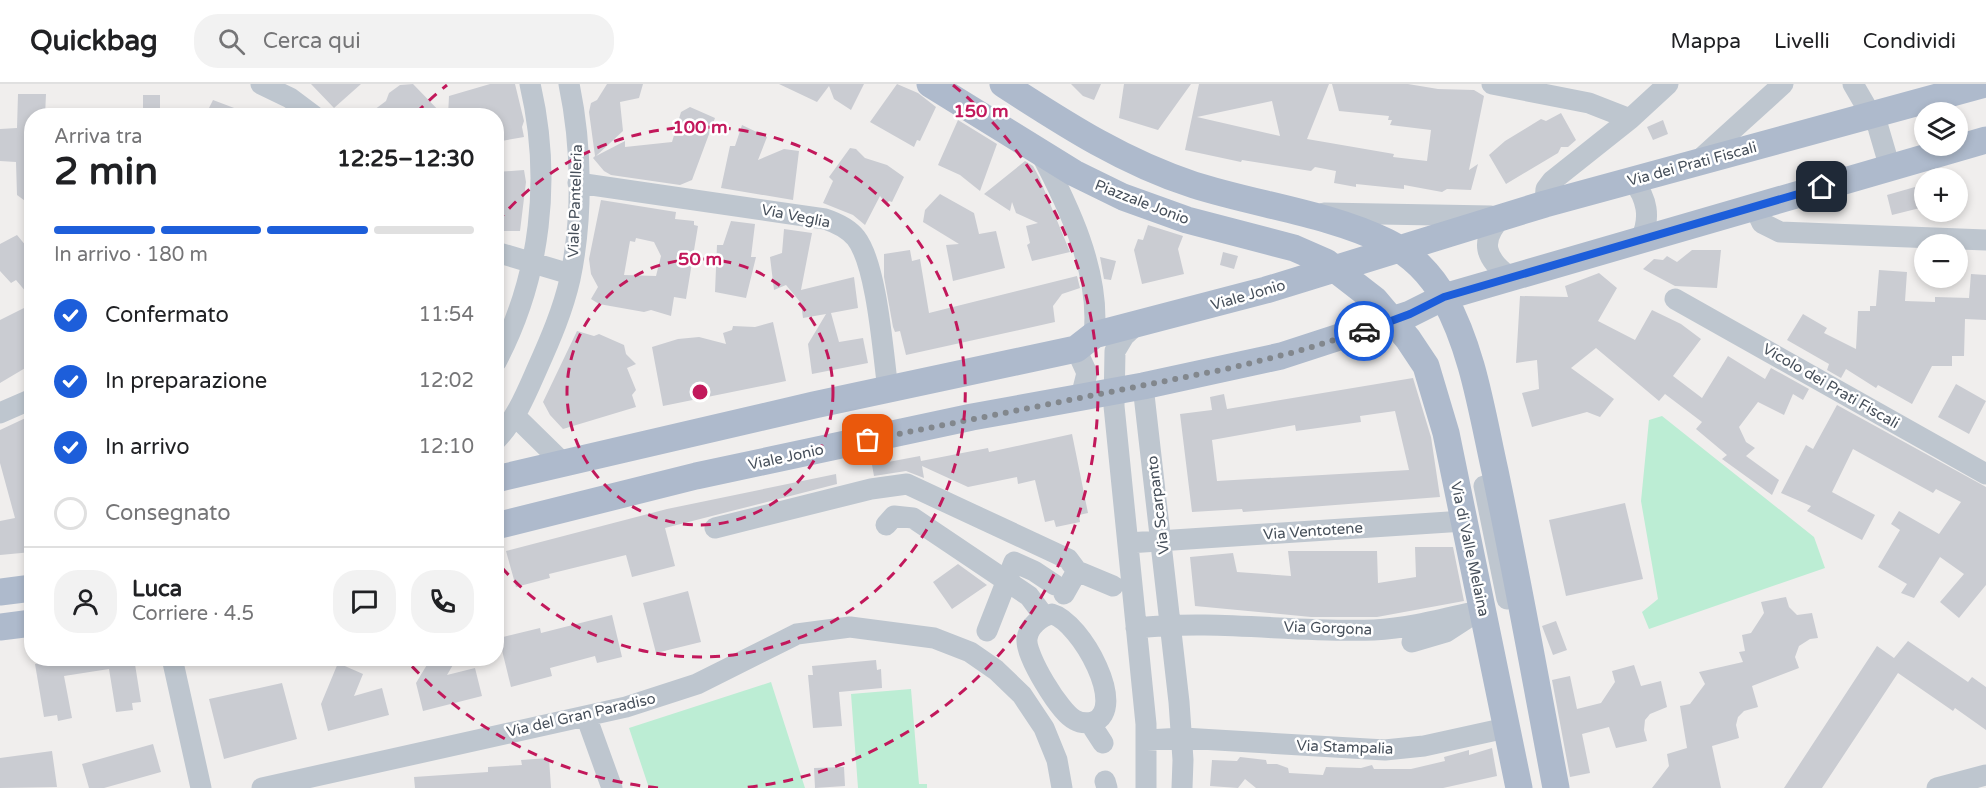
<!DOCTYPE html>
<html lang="it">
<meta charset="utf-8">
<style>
:root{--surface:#fff;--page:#f2f2f2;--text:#202124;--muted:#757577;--line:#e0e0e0;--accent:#1d5eda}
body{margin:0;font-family:"Varela Round",sans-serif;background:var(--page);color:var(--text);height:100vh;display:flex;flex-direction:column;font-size:22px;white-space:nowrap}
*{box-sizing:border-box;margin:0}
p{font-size:20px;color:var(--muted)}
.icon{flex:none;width:33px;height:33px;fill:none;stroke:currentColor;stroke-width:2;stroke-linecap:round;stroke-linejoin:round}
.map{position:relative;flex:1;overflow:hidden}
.details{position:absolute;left:24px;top:24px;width:480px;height:558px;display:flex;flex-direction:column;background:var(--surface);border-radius:24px;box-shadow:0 3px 9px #0003}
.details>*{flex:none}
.tools{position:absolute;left:1914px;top:18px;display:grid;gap:12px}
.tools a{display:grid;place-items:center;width:54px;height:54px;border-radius:50%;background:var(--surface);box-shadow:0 3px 9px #0003;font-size:30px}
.pin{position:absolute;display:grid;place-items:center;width:51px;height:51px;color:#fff;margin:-26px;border-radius:12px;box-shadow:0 3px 9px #0006}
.courier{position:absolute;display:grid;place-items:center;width:60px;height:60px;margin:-30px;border:4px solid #1d5eda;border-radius:50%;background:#fff;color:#222;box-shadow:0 2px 8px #0007}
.summary em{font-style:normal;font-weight:800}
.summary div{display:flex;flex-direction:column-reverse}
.summary{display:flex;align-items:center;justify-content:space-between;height:102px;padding:0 30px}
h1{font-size:39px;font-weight:800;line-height:45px}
.bar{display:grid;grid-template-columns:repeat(4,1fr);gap:9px 6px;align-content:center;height:72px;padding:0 30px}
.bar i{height:8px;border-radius:4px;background:var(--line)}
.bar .current{background:var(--accent)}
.bar p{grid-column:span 4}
.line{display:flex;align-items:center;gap:15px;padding:0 30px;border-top:2px solid var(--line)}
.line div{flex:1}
.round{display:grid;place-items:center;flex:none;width:63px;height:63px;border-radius:24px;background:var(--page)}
ol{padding:0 30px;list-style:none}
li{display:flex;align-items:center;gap:18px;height:66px}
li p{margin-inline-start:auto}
li .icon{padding:6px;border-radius:50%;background:var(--accent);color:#fff;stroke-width:4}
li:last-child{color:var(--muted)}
li i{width:33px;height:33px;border:3px solid var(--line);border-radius:50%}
header{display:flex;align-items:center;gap:36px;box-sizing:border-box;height:84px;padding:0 30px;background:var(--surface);border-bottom:2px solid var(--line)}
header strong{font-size:28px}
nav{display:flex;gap:33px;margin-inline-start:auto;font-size:21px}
.search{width:420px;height:54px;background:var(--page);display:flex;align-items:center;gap:15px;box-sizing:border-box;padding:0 21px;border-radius:24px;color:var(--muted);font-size:22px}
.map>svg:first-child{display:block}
.green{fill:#bcedd4}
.building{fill:#caccd2;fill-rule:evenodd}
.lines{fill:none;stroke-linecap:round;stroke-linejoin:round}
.minor{stroke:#bec6cf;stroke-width:21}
.major{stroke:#aebacc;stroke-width:27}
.done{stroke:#82878d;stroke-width:6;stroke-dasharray:0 10.8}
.route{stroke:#1d5eda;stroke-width:8}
.ring{fill:none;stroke:#c2185b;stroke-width:3;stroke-dasharray:10 8}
.labels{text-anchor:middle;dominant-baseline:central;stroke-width:5;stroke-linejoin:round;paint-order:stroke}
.street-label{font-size:15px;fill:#464f5a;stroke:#fff}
.centre{fill:#c2185b;stroke:#fff;stroke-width:3}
.ring-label{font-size:18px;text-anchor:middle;font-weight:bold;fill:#c2185b;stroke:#fff;stroke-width:5;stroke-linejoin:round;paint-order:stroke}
</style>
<header>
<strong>Quickbag</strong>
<div class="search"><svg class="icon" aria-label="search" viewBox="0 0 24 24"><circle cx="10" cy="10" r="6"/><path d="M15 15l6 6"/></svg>Cerca qui</div>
<nav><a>Mappa</a><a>Livelli</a><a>Condividi</a></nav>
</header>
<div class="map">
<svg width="1986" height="704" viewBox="0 0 1986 704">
<rect width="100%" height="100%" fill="#f0eeed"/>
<!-- green -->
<path class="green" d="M1662 332 1814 453 1825 484 1649 545 1642 528 1658 515 1641 417 1649 336Z
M771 598 805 704H649L629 644Z
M911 605 919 700H927V704H858L851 610Z"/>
<!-- building -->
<path class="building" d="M311 0H361L334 24Z
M413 0 444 32H366L386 17 389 9 400 1Z
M490 0H515L524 37 522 43 524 53 496 58V32H448L449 12Z
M607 0H643L639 14 620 18 623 47 596 72 625 57V63L672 58 681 28 690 23 715 34 692 96 680 101 611 91 604 87 593 74 595 72 589 28 591 19 597 16Z
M779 0H864L851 26 834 15 829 2 817 18Z
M897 0 918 9 936 23 920 57 917 56 914 63 870 38Z
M1071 0H1101L1094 16 1083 12Z
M1124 0H1191L1158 46 1119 34Z
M1199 0H1329L1307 55 1394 70 1393 73 1427 77 1431 46 1390 41 1392 36H1388L1389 32 1339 27 1332 0H1408L1438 5 1474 6 1484 12 1469 86 1478 80 1471 106 1447 105 1442 108 1404 101V105L1356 100V103L1334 99 1336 87 1315 83 1311 87 1242 76 1241 78 1185 66ZM1272 17 1280 52 1197 33Z
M18 10H46L45 32H32V122L17 111 16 78 0 77V45L17 44Z
M143 11H160V32H143Z
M213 16 250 30V32H205Z
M1561 29 1576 56 1568 63H1561L1558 69 1506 100 1489 71 1505 57 1541 35 1546 37Z
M958 36 997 60 980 107 960 91 938 81Z
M1663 36 1668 50 1653 56 1647 43Z
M742 41 767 53 758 76 784 65 799 67 793 116 721 104 730 62H735Z
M850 64 856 65 865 74 887 81 904 93 892 118 889 117 886 120 880 112 865 141 853 131 823 119 833 97 829 93Z
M1025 77 1033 82 1039 93 1070 168 1032 177 1027 161 1030 159 1026 142 1038 139 1016 129 1012 118 1010 127 984 110Z
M524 86 526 98 520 147H496V88Z
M1915 103 1920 124 1892 131 1887 111Z
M940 110 974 129 979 150 996 147 1005 184 953 197 946 161 959 160 923 138 925 126Z
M601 116 676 128 675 135 694 137V141L698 142 686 215 674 213 671 232 651 226 644 228 599 220 591 215 598 203 591 190 589 175ZM636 154 654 158 661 172 656 192 624 191 630 157 635 158Z
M731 137 755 140 751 173H756L746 214 715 208 717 161H723Z
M1148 141 1183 152 1178 165 1184 190 1142 200 1134 166 1138 155 1143 156Z
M784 145 812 149 801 206 854 193 858 224 831 229 839 258 863 254 868 279 812 290 808 260 826 230 803 234 801 219 786 201 774 206 770 173 782 169Z
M17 151 32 169V215L16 196 11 199 0 187V160Z
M910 166 912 177 920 175 929 229 1077 192 1080 204 1062 210 1053 222 1055 238 906 271 900 247 895 248 893 243 884 193V170Z
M1692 166H1721L1717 204 1675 202 1643 185 1654 175 1663 176 1667 172 1677 178Z
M1223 168 1238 172 1234 185 1220 181Z
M1100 173 1116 177 1111 196 1104 195Z
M1879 186 1907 188 1905 217 1935 218V213L1969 214 1971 190 1986 191V236L1965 235 1964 272H1952V282H1932L1912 320 1878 301 1876 304 1846 285 1841 294 1827 286 1829 280 1787 256 1803 230 1827 244 1824 249 1856 265 1858 227H1870V222H1876Z
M1599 189 1617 204 1598 237 1635 256 1652 226 1681 240 1701 255 1673 292 1702 314 1728 272 1765 295 1771 284 1809 305 1803 316 1793 310 1784 331 1758 318 1739 343 1746 358 1755 364 1746 372 1779 396 1772 411 1722 375 1727 371 1696 345 1702 338 1665 310 1659 317 1596 264 1571 284 1614 315 1600 333 1587 328 1532 343 1522 309 1539 305 1537 276 1516 279 1520 212 1568 213 1565 202Z
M32 220V280L0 299V236Z
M773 238 786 297 663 322 652 263 678 255 699 253 726 260 723 249 732 246 733 242 755 243Z
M577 247 594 252 599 250 624 261 626 270 636 280 627 284 636 306 632 311 636 323 563 345 550 331 543 318Z
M1413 294 1431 353 1440 413 1243 428 1242 425 1192 428 1180 330 1212 326 1210 313 1224 310 1227 325ZM1395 327 1409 386 1217 397 1212 356 1295 341 1296 347 1361 338 1360 332Z
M1956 300 1986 317 1969 350 1938 333Z
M1837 321 1986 403V501L1959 534 1940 518 1964 490 1940 473 1914 514 1901 509 1907 500 1878 483 1900 446 1891 440 1899 427 1939 450 1961 418 1936 405 1933 409 1853 365 1832 408 1875 431 1862 456 1807 427 1811 422 1781 409 1806 361 1813 365Z
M32 331V468L0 471V437L15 434 0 379V346Z
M1072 350 1088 429 1079 431 1080 438 1056 443 1054 436 1045 438 1035 396 1018 400 1017 393 968 403 922 382 924 394 906 387 874 392 872 381 920 372 921 377 988 364 989 368Z
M836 390 837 400 665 444 675 482 632 493 626 471 549 490 550 494 516 503 506 467 667 425Z
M1625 419 1643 495 1566 512 1549 436Z
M1415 463H1453L1464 517 1377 533H1311L1195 522 1190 473 1233 469 1237 488 1291 492 1288 467H1377L1378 499 1416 493Z
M958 480 987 501 952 525 933 498Z
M688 507 701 558 656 569 643 519Z
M1786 513 1789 523 1797 531 1812 529 1818 554 1810 555 1799 562 1795 573 1799 584 1752 602 1758 623 1744 627 1738 633 1736 641 1739 654 1712 662 1721 704H1652L1669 682 1667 670 1687 664 1680 622 1690 620 1705 600 1699 588 1743 578 1739 568 1745 567 1742 551 1751 549 1764 529 1761 518Z
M612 531 622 573 597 579 595 572 550 584 552 592 511 603 499 554 540 544 541 549Z
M1556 537 1567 566 1553 571 1542 542Z
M1908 557 1968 598 1972 593 1986 603V646L1955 624 1953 627 1898 589 1822 704H1784L1877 562 1894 574Z
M47 574H134L141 618 132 619 133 626 116 628 109 585 64 592 72 634 58 637 57 631 44 633 35 580 47 578Z
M431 574H457L447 591 475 584 482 612 423 627 416 599Z
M876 576 877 586 881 585 882 604 839 608 842 642 813 644 808 591H813L812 582Z
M338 579 363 590 354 612 382 604 389 631 328 647 321 620Z
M1634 581 1641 602 1661 597 1667 623 1650 630 1645 636 1644 646 1647 657 1616 664 1609 643 1582 650 1590 689 1570 693 1552 596 1570 592 1577 625 1601 619 1615 598 1612 587Z
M282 599 297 655 224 675 209 615Z
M153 660 161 688 104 704H89L82 680Z
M1492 664 1497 692 1443 704H1256L1245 695 1238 704 1210 702 1212 676 1237 677 1240 673 1266 676 1267 680H1277L1288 684 1289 689 1323 691 1326 683 1361 684 1372 681 1374 685H1411L1445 677 1444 673 1469 666V671Z
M52 667 57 703 0 704V674Z
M549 674 551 704H415L414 693 488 688V683L522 681 521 676Z
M844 683 845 702 815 704 814 684Z"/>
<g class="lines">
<!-- minor -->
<path class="minor" d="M261 0 290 14 314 32
M1492 0 1589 19 1630 35
M1853 0 1878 43 1890 84
M1039 66C1068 121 1101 188 1094 251
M1697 78 1783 0
M1633 96C1647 115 1651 133 1641 155
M578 99 825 135C837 139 848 144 856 154 877 181 883 269 888 306
M1545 120 1546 105 1552 97 1630 35 1668 0
M1754 122 1762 139 1780 148 1986 156
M1324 129 1491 132
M1503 132C1478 157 1485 175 1511 194
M496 168 570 190
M1675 215 1986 390
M1137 240 1124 252 1115 267 1114 322 1146 640V704
M1076 265 1087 289 1081 313
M496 278C541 193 552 94 530 0
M1143 302 1179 618 1183 676 1182 704
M0 329 32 315
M515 332 562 378
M496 356C516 335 526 310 537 285 550 256 563 226 570 195 583 133 582 62 569 0
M1484 402 1507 515
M886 441 894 432 913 434 1029 512 1044 532
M715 444 871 405 907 400 1068 475 1077 487 1064 510
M1128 459 1464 437
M1077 487 1113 502
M1052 530C1081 538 1129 626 1093 638 1088 639 1080 639 1075 636 1060 629 1025 571 1027 555 1028 543 1041 532 1052 530Z
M1136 544C1217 535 1294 549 1374 546 1411 544 1447 534 1483 526
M987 547 1014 478 1034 487 1055 501
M1412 558 1446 548 1466 535
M172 574 201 704
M586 632 612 704
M1090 639 1103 659
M1147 656 1183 654 1385 666 1424 662 1506 644
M1105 697 1107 704
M262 704 626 623 697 600 797 550 850 543 934 554 970 568 996 586 1022 611 1044 644 1057 676 1062 704
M1937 704 1986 691"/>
<!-- major -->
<path class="major" d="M930 0 1074 89 1123 113 1187 136 1294 164 1326 178 1375 216 1408 255 1426 282 1446 349 1519 704
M1003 0C1065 40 1123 78 1194 101 1257 121 1327 129 1387 158 1410 169 1432 191 1444 214 1473 266 1482 329 1495 387 1517 492 1536 598 1556 704
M496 395 814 321 1076 265 1094 251 1266 206 1545 120 1985 0
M496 442 696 392 972 333 1143 302 1281 272 1410 230 1444 213 1986 56
M0 508 32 504
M0 543 32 539"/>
</g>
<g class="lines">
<!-- done -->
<path class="done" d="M868 356 1231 284 1295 268 1364 247"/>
<!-- route -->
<path class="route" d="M1364 247 1410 230 1444 213 1822 103"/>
</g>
<!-- distance rings -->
<g class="ring">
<circle cx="700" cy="308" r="133"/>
<path d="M497 138A265 265 0 1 1 497 478"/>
<path d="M658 704A398 398 0 0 1 407 577M416 29A398 398 0 0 1 447 1M953 1A398 398 0 0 1 742 704"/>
</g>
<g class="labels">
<!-- street labels -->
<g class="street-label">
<text transform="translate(1692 80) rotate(-15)">Via dei Prati Fiscali</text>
<text transform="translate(575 117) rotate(-88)">Viale Pantelleria</text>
<text transform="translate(1142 118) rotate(21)">Piazzale Jonio</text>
<text transform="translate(796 132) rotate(11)">Via Veglia</text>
<text transform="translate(1248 211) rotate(-16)">Viale Jonio</text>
<text transform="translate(1831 302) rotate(30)">Vicolo dei Prati Fiscali</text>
<text transform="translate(786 373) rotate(-12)">Viale Jonio</text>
<text transform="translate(1158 421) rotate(-97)">Via Scarpanto</text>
<text transform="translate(1313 447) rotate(-4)">Via Ventotene</text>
<text transform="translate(1470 465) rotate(78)">Via di Valle Melaina</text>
<text transform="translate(1328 544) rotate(2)">Via Gorgona</text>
<text transform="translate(581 631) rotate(-13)">Via del Gran Paradiso</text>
<text transform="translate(1345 663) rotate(2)">Via Stampalia</text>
</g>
</g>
<circle cx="700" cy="308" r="9" class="centre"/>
<g class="ring-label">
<text x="981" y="33">150 m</text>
<text x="700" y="49">100 m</text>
<text x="700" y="181">50 m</text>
</g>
</svg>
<div class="tools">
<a><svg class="icon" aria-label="layers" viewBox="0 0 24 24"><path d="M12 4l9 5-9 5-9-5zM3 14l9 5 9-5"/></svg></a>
<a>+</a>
<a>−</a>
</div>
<div class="pin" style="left:868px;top:356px;background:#ea580c"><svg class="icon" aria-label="bag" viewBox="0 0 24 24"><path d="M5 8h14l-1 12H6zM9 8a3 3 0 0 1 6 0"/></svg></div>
<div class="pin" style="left:1822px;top:103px;background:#1f2937"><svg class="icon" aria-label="home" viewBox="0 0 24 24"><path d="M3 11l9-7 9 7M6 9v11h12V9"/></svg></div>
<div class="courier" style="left:1364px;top:247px"><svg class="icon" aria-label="car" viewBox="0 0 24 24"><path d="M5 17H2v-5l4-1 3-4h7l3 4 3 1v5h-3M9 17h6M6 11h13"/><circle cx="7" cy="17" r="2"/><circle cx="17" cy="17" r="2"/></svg></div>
<section class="details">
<div class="summary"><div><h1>2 min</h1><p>Arriva tra</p></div><em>12:25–12:30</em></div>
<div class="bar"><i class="current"></i><i class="current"></i><i class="current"></i><i></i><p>In arrivo · 180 m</p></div>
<ol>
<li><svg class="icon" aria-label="check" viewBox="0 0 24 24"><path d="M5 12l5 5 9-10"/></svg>Confermato<p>11:54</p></li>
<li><svg class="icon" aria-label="check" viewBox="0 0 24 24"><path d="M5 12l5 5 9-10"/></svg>In preparazione<p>12:02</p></li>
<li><svg class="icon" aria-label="check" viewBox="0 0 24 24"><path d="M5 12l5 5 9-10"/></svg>In arrivo<p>12:10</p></li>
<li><i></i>Consegnato</li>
</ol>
<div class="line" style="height:108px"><a class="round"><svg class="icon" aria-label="person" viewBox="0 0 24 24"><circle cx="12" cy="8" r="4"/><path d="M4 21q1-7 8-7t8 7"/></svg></a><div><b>Luca</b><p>Corriere · 4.5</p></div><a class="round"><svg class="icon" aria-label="chat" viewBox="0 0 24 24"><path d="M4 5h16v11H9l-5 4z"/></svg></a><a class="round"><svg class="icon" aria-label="phone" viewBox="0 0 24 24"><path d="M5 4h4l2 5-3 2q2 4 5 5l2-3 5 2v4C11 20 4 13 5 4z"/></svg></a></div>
</section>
</div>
